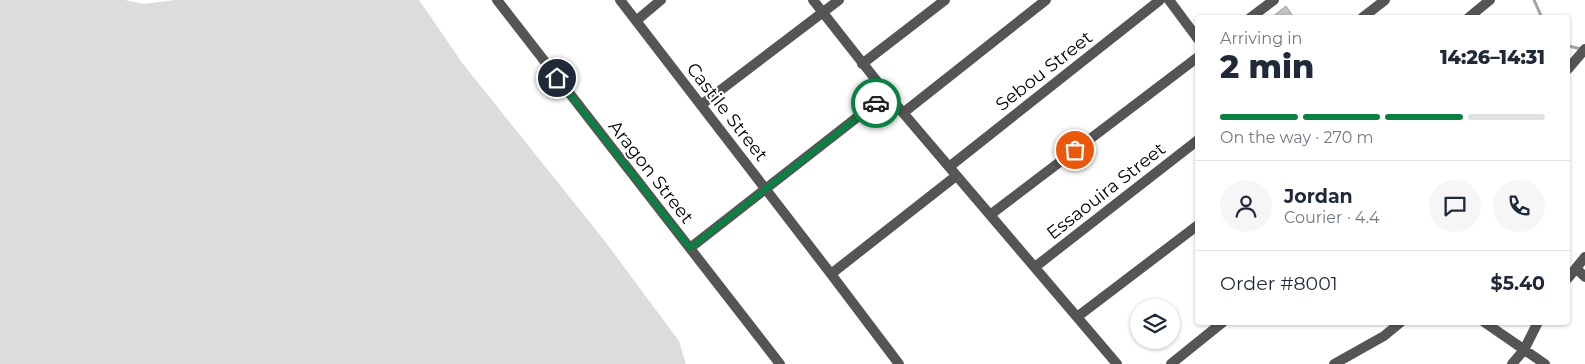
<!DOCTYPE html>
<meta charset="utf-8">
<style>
:root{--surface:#fff;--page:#f6f6f7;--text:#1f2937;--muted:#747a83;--line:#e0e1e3;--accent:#0b8043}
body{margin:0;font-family:Montserrat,sans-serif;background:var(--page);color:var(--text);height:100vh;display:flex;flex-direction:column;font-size:19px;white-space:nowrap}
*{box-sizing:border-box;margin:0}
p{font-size:16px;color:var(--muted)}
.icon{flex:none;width:28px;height:28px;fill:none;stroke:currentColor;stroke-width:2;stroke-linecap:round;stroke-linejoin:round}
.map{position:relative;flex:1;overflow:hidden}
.details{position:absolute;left:1195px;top:15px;width:375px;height:310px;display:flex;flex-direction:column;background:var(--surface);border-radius:5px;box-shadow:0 1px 4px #0004}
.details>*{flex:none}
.fabs{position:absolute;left:1130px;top:299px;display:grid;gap:10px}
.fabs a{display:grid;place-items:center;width:50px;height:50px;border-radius:50%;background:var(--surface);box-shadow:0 1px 4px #0004;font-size:25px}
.pin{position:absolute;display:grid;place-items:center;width:42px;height:42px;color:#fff;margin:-21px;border:2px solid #fff;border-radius:50%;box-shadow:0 1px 5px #0007}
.courier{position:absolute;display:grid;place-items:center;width:50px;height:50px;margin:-25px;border:4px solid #0b8043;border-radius:50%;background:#fff;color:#222;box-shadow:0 1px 6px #0007}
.summary em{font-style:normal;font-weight:800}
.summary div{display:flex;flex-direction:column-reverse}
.summary{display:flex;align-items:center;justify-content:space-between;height:85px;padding:0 25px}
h1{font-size:32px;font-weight:800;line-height:38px}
.bar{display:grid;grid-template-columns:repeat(4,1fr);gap:8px 5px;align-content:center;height:60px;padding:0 25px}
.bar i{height:6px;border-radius:4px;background:var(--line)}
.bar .on{background:var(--accent)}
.bar p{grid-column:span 4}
.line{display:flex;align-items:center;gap:12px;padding:0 25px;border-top:1px solid var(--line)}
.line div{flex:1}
.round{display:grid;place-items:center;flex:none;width:52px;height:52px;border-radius:26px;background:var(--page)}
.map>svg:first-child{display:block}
.green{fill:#dcdcdc}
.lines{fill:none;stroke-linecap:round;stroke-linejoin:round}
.stream{stroke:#a3a3a3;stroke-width:3}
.building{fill:#c4c4c4;stroke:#999}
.minor{stroke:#555;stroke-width:10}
.tertiary{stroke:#555;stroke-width:10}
.done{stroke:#595959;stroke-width:5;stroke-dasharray:0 9}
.route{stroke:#0b8043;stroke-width:6}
.labels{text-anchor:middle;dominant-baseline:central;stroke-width:4;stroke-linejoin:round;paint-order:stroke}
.street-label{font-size:18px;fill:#000;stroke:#fff}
</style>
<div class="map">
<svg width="1585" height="364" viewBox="0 0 1585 364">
<rect width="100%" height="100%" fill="#fff"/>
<!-- green -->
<path class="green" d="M0 0H125L143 4 175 0H419L463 64 604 240 679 341 686 364H0Z"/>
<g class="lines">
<!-- stream -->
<path class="stream" d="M1534 0 1542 18
M1568 46 1582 49"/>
</g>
<!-- building -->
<path class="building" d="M1286 6 1294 18H1271Z"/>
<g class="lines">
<!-- minor -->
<path class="minor" d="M497 0 780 364
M620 0 831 274 899 364
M813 0 887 94 1117 364
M1169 0 1198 39
M1250 18 1274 0
M1362 18 1385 0
M1468 18 1490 0
M636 21 661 0
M862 64 945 0
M701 105 839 0
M903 113 1046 0
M949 167 1160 0
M990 215 1198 57
M690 248 887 94
M1035 267 1198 140
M1576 268 1585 277
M831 274 956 176
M1568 278 1585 257
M1077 317 1198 225
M1484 322 1545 364
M1171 364 1223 322
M1512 364 1524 350 1538 322"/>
<!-- tertiary -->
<path class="tertiary" d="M1568 69 1585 49
M1334 364 1384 336 1401 322"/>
</g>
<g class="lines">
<!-- done -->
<path class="done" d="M876 103 887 94 990 215 1075 150"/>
<!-- route -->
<path class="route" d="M557 78 690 248 876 103"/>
</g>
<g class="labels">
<!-- street labels -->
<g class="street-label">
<text transform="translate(1044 71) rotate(-38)">Sebou Street</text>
<text transform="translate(727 112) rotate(52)">Castile Street</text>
<text transform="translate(651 172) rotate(52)">Aragon Street</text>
<text transform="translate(1106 191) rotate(-38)">Essaouira Street</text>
</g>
</g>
</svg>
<div class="fabs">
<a><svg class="icon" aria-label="layers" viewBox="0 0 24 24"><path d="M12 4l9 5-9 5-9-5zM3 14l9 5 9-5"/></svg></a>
</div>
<div class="pin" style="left:1075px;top:150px;background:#ea580c"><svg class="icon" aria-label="bag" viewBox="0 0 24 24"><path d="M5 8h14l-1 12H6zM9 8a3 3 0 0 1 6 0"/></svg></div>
<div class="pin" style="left:557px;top:78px;background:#1f2937"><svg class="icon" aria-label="home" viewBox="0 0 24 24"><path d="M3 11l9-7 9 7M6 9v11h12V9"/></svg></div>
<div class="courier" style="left:876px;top:103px"><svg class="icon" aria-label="car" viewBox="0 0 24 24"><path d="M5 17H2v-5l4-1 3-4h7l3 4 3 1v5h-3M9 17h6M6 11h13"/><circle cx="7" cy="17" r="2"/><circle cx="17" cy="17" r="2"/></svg></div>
<section class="details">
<div class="summary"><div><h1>2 min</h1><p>Arriving in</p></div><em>14:26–14:31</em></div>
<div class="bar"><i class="on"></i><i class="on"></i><i class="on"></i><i></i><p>On the way · 270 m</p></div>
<div class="line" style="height:90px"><a class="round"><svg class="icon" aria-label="person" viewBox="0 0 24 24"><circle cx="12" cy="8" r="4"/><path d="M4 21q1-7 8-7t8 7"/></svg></a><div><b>Jordan</b><p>Courier · 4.4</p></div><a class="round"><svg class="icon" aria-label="chat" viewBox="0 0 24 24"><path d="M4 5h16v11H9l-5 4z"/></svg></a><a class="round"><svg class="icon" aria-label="phone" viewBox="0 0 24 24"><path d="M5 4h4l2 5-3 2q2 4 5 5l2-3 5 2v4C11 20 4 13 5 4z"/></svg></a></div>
<div class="line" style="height:65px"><div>Order #8001</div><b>$5.40</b></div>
</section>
</div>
